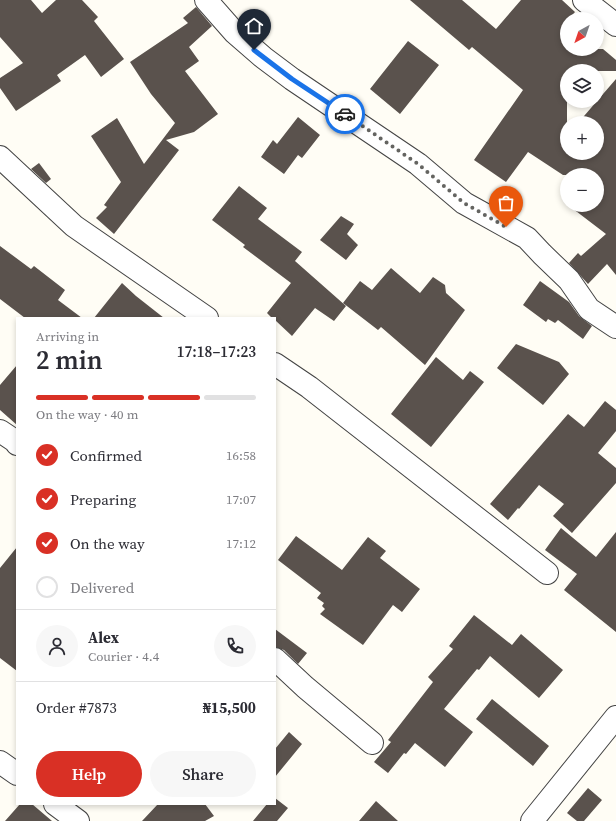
<!DOCTYPE html>
<meta charset="utf-8">
<style>
:root{--surface:#fff;--page:#f7f7f7;--text:#2b2b33;--muted:#7c7c81;--line:#e1e1e2;--accent:#d93025}
body{margin:0;font-family:"Source Serif 4",serif;background:var(--page);color:var(--text);height:100vh;display:flex;flex-direction:column;font-size:15px;white-space:nowrap}
*{box-sizing:border-box;margin:0}
p{font-size:13px;color:var(--muted)}
.icon{flex:none;width:22px;height:22px;fill:none;stroke:currentColor;stroke-width:2;stroke-linecap:round;stroke-linejoin:round}
.map{position:relative;flex:1;overflow:hidden}
.side{position:absolute;left:16px;top:317px;width:260px;height:488px;display:flex;flex-direction:column;background:var(--surface);border-radius:0px;box-shadow:0 2px 6px #0003}
.side>*{flex:none}
.needle{width:26px;rotate:220deg}
.buttons{position:absolute;left:560px;top:12px;display:grid;gap:8px}
.buttons a{display:grid;place-items:center;width:44px;height:44px;border-radius:50%;background:var(--surface);box-shadow:0 2px 6px #0003;font-size:20px}
.pin{position:absolute;display:grid;place-items:center;width:34px;height:34px;color:#fff;margin:-41px -17px;border-radius:50% 50% 50% 0;rotate:-45deg;box-shadow:0 0 4px #0007}
.pin .icon{rotate:45deg}
.courier{position:absolute;display:grid;place-items:center;width:40px;height:40px;margin:-20px;border:3px solid #1a73e8;border-radius:50%;background:#fff;color:#222;box-shadow:0 1px 5px #0007}
.overview em{font-style:normal;font-weight:600}
.overview div{display:flex;flex-direction:column-reverse}
.overview{display:flex;align-items:center;justify-content:space-between;height:68px;padding:0 20px}
h1{font-size:26px;font-weight:600;line-height:30px}
.bar{display:grid;grid-template-columns:repeat(4,1fr);gap:6px 4px;align-content:center;height:48px;padding:0 20px}
.bar i{height:5px;border-radius:3px;background:var(--line)}
.bar .current{background:var(--accent)}
.bar p{grid-column:span 4}
.line{display:flex;align-items:center;gap:10px;padding:0 20px;border-top:1px solid var(--line)}
.line div{flex:1}
.round{display:grid;place-items:center;flex:none;width:42px;height:42px;border-radius:21px;background:var(--page)}
ol{padding:0 20px;list-style:none}
li{display:flex;align-items:center;gap:12px;height:44px}
li p{margin-inline-start:auto}
li .icon{padding:4px;border-radius:50%;background:var(--accent);color:#fff;stroke-width:4}
li:last-child{color:var(--muted)}
li i{width:22px;height:22px;border:2px solid var(--line);border-radius:50%}
.action{display:flex;gap:8px;margin-top:auto;padding:8px 20px}
.action a{flex:1;height:46px;border-radius:24px;background:var(--accent);color:#fff;font-size:16px;font-weight:600;line-height:46px;text-align:center}
.action a+a{background:var(--page);color:var(--text)}
.map>svg:first-child{display:block}
.building{fill:#5a524d}
.lines{fill:none;stroke-linecap:round;stroke-linejoin:round}
.minor-casing{stroke:#444;stroke-width:24}
.minor{stroke:#fff;stroke-width:22}
.done{stroke:#646461;stroke-width:4;stroke-dasharray:0 7.2}
.route{stroke:#1a73e8;stroke-width:5}
</style>
<div class="map">
<svg width="616" height="821" viewBox="0 0 616 821">
<rect width="100%" height="100%" fill="#fffdf5"/>
<!-- building -->
<path class="building" d="M0 0H31L42 13 56 0H82L98 17 94 21 124 59 101 77 85 55 57 75 61 81 16 111 0 88V78L23 63 0 37Z
M410 0H462L496 29 521 0H562L575 12 569 19H567V49H603L616 60V71H567V153H597V123H578L616 79V275L607 264 588 284 569 263 578 253 581 256 606 234 568 205H597V175H563L528 152 506 182 474 160 523 90 472 47 469 50Z
M196 7 212 26 189 47 199 61 185 71 218 114 194 132 166 140 179 150 114 234 96 218 107 207 104 205 121 182 91 136 117 118 144 164 175 123 151 94 130 62 188 23 183 18Z
M408 41 439 65 400 114 370 89Z
M298 117 320 135 302 158 298 155 284 174 261 157 273 140 277 144Z
M39 163 51 179 46 183 31 169Z
M239 186 267 208 258 219 302 252 295 261 346 306 334 321 315 308 292 336 275 320V318H272L267 313 291 283 243 247 245 245 212 220Z
M341 216 354 224 347 234 358 245 346 260 320 240Z
M0 246 31 269 34 266 65 290 58 300 82 318H25L0 299Z
M391 268 420 293 433 277 445 285 446 293 465 310 425 365 381 327 378 330 343 303 360 281 372 290Z
M540 281 569 302 579 316 592 326 583 339 558 320 555 323 548 319 546 322 523 305Z
M122 283 136 296 164 318H94Z
M516 344 559 362 569 374 543 405 497 368Z
M436 357 463 380 470 371 484 382 431 447 391 414Z
M17 365V425L0 410V385Z
M605 401 616 410V431L598 453 616 468V483L572 533 553 516 564 504 539 485 519 509 518 508 508 520 490 504 568 414 584 427Z
M561 528 596 557 616 532V632L564 590 577 574 545 550Z
M296 536 342 570 368 537 386 551 380 558 420 589 402 612 393 605 363 645 320 614 325 609 322 606 324 603 317 598 321 593 278 560Z
M17 547V671L0 658V568Z
M474 615 512 645 521 634 563 670 539 698 490 656 479 670 477 669 444 709 473 732 445 767 415 743 406 754 404 753 388 773 374 762 391 742 388 740 433 682 428 677 453 649 449 646Z
M275 629 307 653 298 664 284 650 275 647Z
M492 699 549 746 533 766 476 719Z
M289 732 302 744 275 777V749Z
M588 788 602 800 584 821H577L567 813Z
M275 798 288 808 277 821H253L267 804H275Z
M376 801 398 821H359Z
M20 804H32L52 821H5Z
M158 804H205L214 816 205 821H142Z"/>
<g class="lines">
<!-- minor casing -->
<g class="minor-casing">
<path id="minor" d="M206 0 235 33 264 58 292 79 418 164 464 203 527 238 542 254 569 280 589 309 616 327
M584 0 616 25
M0 157 74 226 207 318
M275 364 309 387 547 573
M0 431 15 441 17 444
M275 659 305 687 372 743
M0 762 17 774
M55 804 78 821
M532 821 616 717"/>
</g>
<!-- minor -->
<use href="#minor" class="minor"/>
</g>
<g class="lines">
<!-- done -->
<path class="done" d="M345 114 418 164 464 203 506 227"/>
<!-- route -->
<path class="route" d="M254 50 292 79 345 114"/>
</g>
</svg>
<div class="buttons">
<a><svg class="needle" viewBox="-14 -14 28 28"><path d="M0-13l5 13h-10z" fill="#e53935"/><path d="M0 13l5-13h-10z" fill="#7c7c81"/></svg></a>
<a><svg class="icon" aria-label="layers" viewBox="0 0 24 24"><path d="M12 4l9 5-9 5-9-5zM3 14l9 5 9-5"/></svg></a>
<a>+</a>
<a>−</a>
</div>
<div class="pin" style="left:506px;top:227px;background:#ea580c"><svg class="icon" aria-label="bag" viewBox="0 0 24 24"><path d="M5 8h14l-1 12H6zM9 8a3 3 0 0 1 6 0"/></svg></div>
<div class="pin" style="left:254px;top:50px;background:#1f2937"><svg class="icon" aria-label="home" viewBox="0 0 24 24"><path d="M3 11l9-7 9 7M6 9v11h12V9"/></svg></div>
<div class="courier" style="left:345px;top:114px"><svg class="icon" aria-label="car" viewBox="0 0 24 24"><path d="M5 17H2v-5l4-1 3-4h7l3 4 3 1v5h-3M9 17h6M6 11h13"/><circle cx="7" cy="17" r="2"/><circle cx="17" cy="17" r="2"/></svg></div>
<section class="side">
<div class="overview"><div><h1>2 min</h1><p>Arriving in</p></div><em>17:18–17:23</em></div>
<div class="bar"><i class="current"></i><i class="current"></i><i class="current"></i><i></i><p>On the way · 40 m</p></div>
<ol>
<li><svg class="icon" aria-label="check" viewBox="0 0 24 24"><path d="M5 12l5 5 9-10"/></svg>Confirmed<p>16:58</p></li>
<li><svg class="icon" aria-label="check" viewBox="0 0 24 24"><path d="M5 12l5 5 9-10"/></svg>Preparing<p>17:07</p></li>
<li><svg class="icon" aria-label="check" viewBox="0 0 24 24"><path d="M5 12l5 5 9-10"/></svg>On the way<p>17:12</p></li>
<li><i></i>Delivered</li>
</ol>
<div class="line" style="height:72px"><a class="round"><svg class="icon" aria-label="person" viewBox="0 0 24 24"><circle cx="12" cy="8" r="4"/><path d="M4 21q1-7 8-7t8 7"/></svg></a><div><b>Alex</b><p>Courier · 4.4</p></div><a class="round"><svg class="icon" aria-label="phone" viewBox="0 0 24 24"><path d="M5 4h4l2 5-3 2q2 4 5 5l2-3 5 2v4C11 20 4 13 5 4z"/></svg></a></div>
<div class="line" style="height:52px"><div>Order #7873</div><b>₦15,500</b></div>
<div class="action"><a>Help</a><a>Share</a></div>
</section>
</div>
